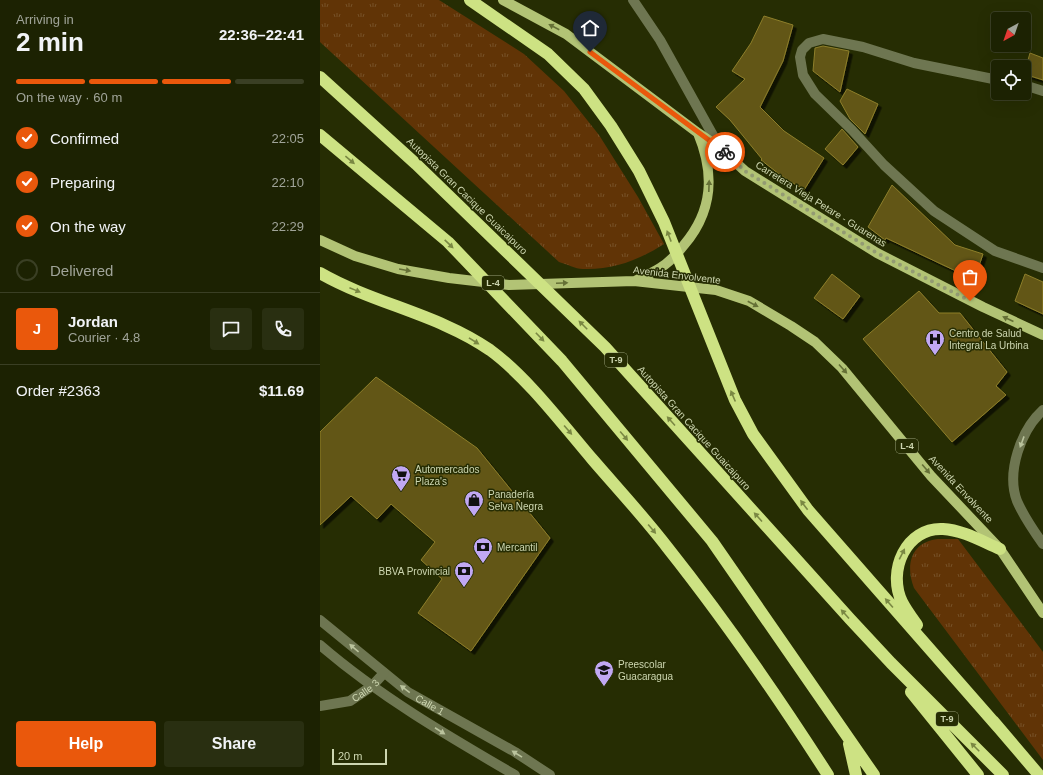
<!DOCTYPE html>
<meta charset="utf-8">
<style>
:root{--surface:#1c2202;--page:#292f11;--text:#f1f3f6;--muted:#a0a499;--line:#3a3f24;--accent:#ea580c}
body{margin:0;font-family:Helvetica,sans-serif;background:var(--page);color:var(--text);height:100vh;display:flex;flex-direction:column;font-size:15px;white-space:nowrap}
*{box-sizing:border-box;margin:0}
p{font-size:13px;color:var(--muted)}
.icon{flex:none;width:22px;height:22px;fill:none;stroke:currentColor;stroke-width:2;stroke-linecap:round;stroke-linejoin:round}
.map{position:relative;flex:1;overflow:hidden}
.sheet{display:flex;flex-direction:column;background:var(--surface);width:320px}
.sheet>*{flex:none}
.needle{width:26px;rotate:220deg}
.fabs{position:absolute;left:671px;top:12px;display:grid;gap:8px}
.fabs a{display:grid;place-items:center;width:40px;height:40px;border-radius:4px;background:var(--surface);box-shadow:0 4px 16px #0002,0 0 0 1px var(--line);font-size:20px}
.scale{position:absolute;left:12px;bottom:10px;width:55px;box-sizing:border-box;padding-left:4px;border:2px solid #cdd6b0;border-top:0;font-size:11px;line-height:14px;white-space:nowrap;color:#cdd6b0;-webkit-text-stroke:3px #262d03;paint-order:stroke}
.pin{position:absolute;display:grid;place-items:center;width:34px;height:34px;color:#fff;margin:-41px -17px;border-radius:50% 50% 50% 0;rotate:-45deg;box-shadow:0 0 4px #0007}
.pin .icon{rotate:45deg}
.courier{position:absolute;display:grid;place-items:center;width:40px;height:40px;margin:-20px;border:3px solid #ea580c;border-radius:50%;background:#fff;color:#222;box-shadow:0 1px 5px #0007}
.head em{font-style:normal;font-weight:700}
.head div{display:flex;flex-direction:column-reverse}
.head{display:flex;align-items:center;justify-content:space-between;height:68px;padding:0 16px}
h1{font-size:26px;font-weight:700;line-height:30px}
.bar{display:grid;grid-template-columns:repeat(4,1fr);gap:6px 4px;align-content:center;height:48px;padding:0 16px}
.bar i{height:5px;border-radius:3px;background:var(--line)}
.bar .on{background:var(--accent)}
.bar p{grid-column:span 4}
.line{display:flex;align-items:center;gap:10px;padding:0 16px;border-top:1px solid var(--line)}
.line div{flex:1}
.round{display:grid;place-items:center;flex:none;width:42px;height:42px;border-radius:4px;background:var(--page)}
ol{padding:0 16px;list-style:none}
li{display:flex;align-items:center;gap:12px;height:44px}
li p{margin-inline-start:auto}
li .icon{padding:4px;border-radius:50%;background:var(--accent);color:#fff;stroke-width:4}
li:last-child{color:var(--muted)}
li i{width:22px;height:22px;border:2px solid var(--line);border-radius:50%}
.primary-button{display:flex;gap:8px;margin-top:auto;padding:8px 16px}
.primary-button a{flex:1;height:46px;border-radius:4px;background:var(--accent);color:#fff;font-size:16px;font-weight:700;line-height:46px;text-align:center}
.primary-button a+a{background:var(--page);color:var(--text)}
main{display:flex;flex:1;min-height:0}
.map>svg:first-child{display:block}
.grass{fill:url(#grass-tufts)}
.building{fill:#625615;stroke:#8e7f2b;filter:url(#shadow)}
.lines{fill:none;stroke-linecap:round;stroke-linejoin:round}
.minor{stroke:#6e7651;stroke-width:10}
.major{stroke:#b2c375;stroke-width:10}
.highway{stroke:#cde283;stroke-width:12}
.oneway{fill:#657036}
.oneway2{fill:#7a8843}
.oneway3{fill:#bac39d}
.done{stroke:#939b73;stroke-width:4;stroke-dasharray:0 7.2}
.route{stroke:#ea580c;stroke-width:5}
.labels{text-anchor:middle;dominant-baseline:central;stroke-width:3;stroke-linejoin:round;paint-order:stroke}
.shield{fill:#262d03;stroke:#9ba37c;stroke-width:1}
.shield-label{font-size:9px;font-weight:bold;fill:#cdd6b0}
.street-label{font-size:10px;fill:#cdd6b0;stroke:#262d03}
.poi-label{font-size:10px;fill:#cdd6b0;stroke:#262d03;text-anchor:start}
</style>
<main>
<section class="sheet">
<div class="head"><div><h1>2 min</h1><p>Arriving in</p></div><em>22:36–22:41</em></div>
<div class="bar"><i class="on"></i><i class="on"></i><i class="on"></i><i></i><p>On the way · 60 m</p></div>
<ol>
<li><svg class="icon" aria-label="check" viewBox="0 0 24 24"><path d="M5 12l5 5 9-10"/></svg>Confirmed<p>22:05</p></li>
<li><svg class="icon" aria-label="check" viewBox="0 0 24 24"><path d="M5 12l5 5 9-10"/></svg>Preparing<p>22:10</p></li>
<li><svg class="icon" aria-label="check" viewBox="0 0 24 24"><path d="M5 12l5 5 9-10"/></svg>On the way<p>22:29</p></li>
<li><i></i>Delivered</li>
</ol>
<div class="line" style="height:72px"><b class="round" style="background:var(--accent);color:#fff">J</b><div><b>Jordan</b><p>Courier · 4.8</p></div><a class="round"><svg class="icon" aria-label="chat" viewBox="0 0 24 24"><path d="M4 5h16v11H9l-5 4z"/></svg></a><a class="round"><svg class="icon" aria-label="phone" viewBox="0 0 24 24"><path d="M5 4h4l2 5-3 2q2 4 5 5l2-3 5 2v4C11 20 4 13 5 4z"/></svg></a></div>
<div class="line" style="height:52px"><div>Order #2363</div><b>$11.69</b></div>
<div class="primary-button"><a>Help</a><a>Share</a></div>
</section>
<div class="map">
<svg width="723" height="775" viewBox="0 0 723 775">
<defs>
<pattern id="grass-tufts" width="24" height="20" patternUnits="userSpaceOnUse"><rect width="24" height="20" fill="#613406"/><path d="M3 7l-1-3M5 7V3M7 7l1-3M15 17l-1-3M17 17v-4M19 17l1-3" fill="none" stroke="#765128"/></pattern>
<filter id="shadow"><feDropShadow dx="3.5" dy="3.5" stdDeviation="0" flood-color="#0009"/></filter>
</defs>
<rect width="100%" height="100%" fill="#262d03"/>
<!-- grass -->
<path class="grass" d="M0 0H119L204 54 244 91 279 135 318 197 344 244C319 260 293 270 263 269 255 269 247 264 239 262L0 42Z
M618 539H638L723 652V760L594 588C585 565 591 542 618 539Z"/>
<!-- building -->
<path class="building" d="M444 16 473 25 463 61 440 107 464 131 504 158 484 190 459 174 441 160 442 159 410 120 396 107 425 79 412 71 431 43Z
M503 46 529 51 520 92 493 71 495 48Z
M710 53 723 58V80L704 74Z
M527 89 558 104 545 134 530 119 520 101Z
M522 129 538 147 523 165 505 149Z
M572 185 635 245 663 254 654 281 636 276 638 272 566 238 565 240 548 227Z
M512 274 540 296 523 319 494 298Z
M705 274 723 282V314L695 301Z
M599 291 619 313H640L687 372 676 386 686 395 632 442 543 339Z
M56 377 157 448 230 538 151 651 98 613 122 579 101 560 115 542 71 504 57 519 31 496 0 525V432Z"/>
<g class="lines">
<!-- minor -->
<g class="minor">
<path d="M313 0 340 40 400 148"/>
<path d="M678 80 594 63 543 47 503 39 489 43 482 50 480 57 483 75 495 94 532 130 564 165 614 211 675 251 723 268"/>
<path d="M704 85 723 91"/>
<path d="M723 410C701 430 686 472 697 501 704 517 713 530 723 544"/>
<path id="s1" d="M0 620 88 692 195 752 230 775"/>
<path d="M0 645C59 696 128 736 195 775"/>
<path id="s2" d="M0 706 30 701 52 686 64 673"/>
</g>
<!-- major -->
<path class="major" d="M183 0 246 34 378 133 400 148 425 171 557 253 663 307 723 335
M0 240 35 256 78 269 129 278 189 285 314 281 396 290 429 301 471 326 495 342 522 368 611 476 680 549 723 613
M315 281C323 277 332 273 340 268 350 262 357 254 364 245 393 211 395 174 378 133"/>
<!-- highway -->
<path class="highway" d="M150 0 228 54 264 89 291 126 319 171 344 222 415 400 433 434 488 510 678 727
M0 77 96 164 285 347 530 619 571 663 683 775
M0 135 128 242 242 361 392 541 554 775
M0 273C54 304 118 314 170 350 207 377 243 425 273 460 298 489 324 517 347 547 405 620 458 697 508 775
M597 625C592 618 586 610 582 602 567 571 586 527 623 529 643 530 663 542 680 549
M591 692 658 775
M673 721 719 775
M529 744 536 775"/>
</g>
<!-- one-way arrows -->
<defs><path id="oneway-solid" d="M-6-.8H1V-3.2L6.5 0L1 3.2V.8H-6Z"/></defs>
<g class="oneway">
<use href="#oneway-solid" transform="translate(234 27) rotate(-152)"/>
<use href="#oneway-solid" transform="translate(389 186) rotate(-88)"/>
<use href="#oneway-solid" transform="translate(85 270) rotate(10)"/>
<use href="#oneway-solid" transform="translate(242 283) rotate(-2)"/>
<use href="#oneway-solid" transform="translate(433 304) rotate(28)"/>
<use href="#oneway-solid" transform="translate(688 319) rotate(-155)"/>
<use href="#oneway-solid" transform="translate(523 369) rotate(48)"/>
<use href="#oneway-solid" transform="translate(606 469) rotate(50)"/>
</g>
<g class="oneway2">
<use href="#oneway-solid" transform="translate(30 160) rotate(40)"/>
<use href="#oneway-solid" transform="translate(349 236) rotate(-111)"/>
<use href="#oneway-solid" transform="translate(129 244) rotate(44)"/>
<use href="#oneway-solid" transform="translate(35 290) rotate(22)"/>
<use href="#oneway-solid" transform="translate(263 325) rotate(-135)"/>
<use href="#oneway-solid" transform="translate(220 337) rotate(46)"/>
<use href="#oneway-solid" transform="translate(154 341) rotate(32)"/>
<use href="#oneway-solid" transform="translate(413 396) rotate(-113)"/>
<use href="#oneway-solid" transform="translate(351 421) rotate(-132)"/>
<use href="#oneway-solid" transform="translate(248 430) rotate(49)"/>
<use href="#oneway-solid" transform="translate(304 436) rotate(50)"/>
<use href="#oneway-solid" transform="translate(484 505) rotate(-127)"/>
<use href="#oneway-solid" transform="translate(438 517) rotate(-132)"/>
<use href="#oneway-solid" transform="translate(332 529) rotate(50)"/>
<use href="#oneway-solid" transform="translate(582 554) rotate(-63)"/>
<use href="#oneway-solid" transform="translate(569 603) rotate(-131)"/>
<use href="#oneway-solid" transform="translate(525 614) rotate(-132)"/>
<use href="#oneway-solid" transform="translate(655 747) rotate(-135)"/>
</g>
<g class="oneway3">
<use href="#oneway-solid" transform="translate(702 442) rotate(110)"/>
<use href="#oneway-solid" transform="translate(34 648) rotate(-140)"/>
<use href="#oneway-solid" transform="translate(85 689) rotate(-143)"/>
<use href="#oneway-solid" transform="translate(120 731) rotate(33)"/>
<use href="#oneway-solid" transform="translate(197 754) rotate(-148)"/>
</g>
<g class="lines">
<!-- done -->
<path class="done" d="M405 152 425 171 557 253 650 301"/>
<!-- route -->
<path class="route" d="M270 52 405 152"/>
</g>
<!-- icons -->
<defs>
<g id="hospital-pin" transform="scale(1)"><path d="M0 17L-7.5 6A9.5 9.5 0 1 1 7.5 6Z" fill="#c1a8f3" stroke="#262d03"/><path d="M-5-5h3v3.5h4V-5h3V5h-3V1.5h-4V5h-3Z" fill="#111"/></g>
<g id="supermarket-pin" transform="scale(1)"><path d="M0 17L-7.5 6A9.5 9.5 0 1 1 7.5 6Z" fill="#c1a8f3" stroke="#262d03"/><path d="M-6-5.5h2.5l.6 2H6L4.5 2H-2.5L-4.4-4H-6ZM-1.5 3.2a1.3 1.3 0 1 0 .1 0ZM3 3.2a1.3 1.3 0 1 0 .1 0Z" fill="#111"/></g>
<g id="shop-pin" transform="scale(1)"><path d="M0 17L-7.5 6A9.5 9.5 0 1 1 7.5 6Z" fill="#c1a8f3" stroke="#262d03"/><path d="M-5-2.5h2.3a2.7 3.5 0 0 1 5.4 0H5L5.5 6h-11ZM-1.5-2.5h3a1.5 2.3 0 0 0-3 0Z" fill="#111"/></g>
<g id="bank-pin" transform="scale(1)"><path d="M0 17L-7.5 6A9.5 9.5 0 1 1 7.5 6Z" fill="#c1a8f3" stroke="#262d03"/><path d="M-6-4H6V4H-6ZM0-2.3a2.3 2.3 0 1 0 0 4.6a2.3 2.3 0 1 0 0-4.6Z" fill="#111"/></g>
<g id="school-pin" transform="scale(1)"><path d="M0 17L-7.5 6A9.5 9.5 0 1 1 7.5 6Z" fill="#c1a8f3" stroke="#262d03"/><path d="M0-5L7-2L0 1L-7-2ZM-4 1L0 2.5L4 1V4Q0 6-4 4Z" fill="#111"/></g>
</defs>
<g fill-rule="evenodd">
<use href="#hospital-pin" x="615" y="339"/>
<use href="#supermarket-pin" x="81" y="475"/>
<use href="#shop-pin" x="154" y="500"/>
<use href="#bank-pin" x="163" y="547"/>
<use href="#bank-pin" x="144" y="571"/>
<use href="#school-pin" x="284" y="670"/>
</g>
<g class="labels">
<!-- shield labels -->
<g class="shield">
<rect x="162" y="276" width="22" height="14" rx="3"/>
<rect x="285" y="353" width="22" height="14" rx="3"/>
<rect x="576" y="439" width="22" height="14" rx="3"/>
<rect x="616" y="712" width="22" height="14" rx="3"/>
</g>
<g class="shield-label">
<text x="173" y="283">L-4</text>
<text x="296" y="360">T-9</text>
<text x="587" y="446">L-4</text>
<text x="627" y="719">T-9</text>
</g>
<!-- street labels -->
<g class="street-label">
<text transform="translate(147 196) rotate(44)">Autopista Gran Cacique Guaicaipuro</text>
<text transform="translate(501 204) rotate(32)">Carretera Vieja Petare - Guarenas</text>
<text transform="translate(357 275) rotate(7)">Avenida Envolvente</text>
<text transform="translate(374 428) rotate(48)">Autopista Gran Cacique Guaicaipuro</text>
<text transform="translate(641 489) rotate(47)">Avenida Envolvente</text>
<text stroke="none"><textPath href="#s2" startOffset="49">Calle 3</textPath></text>
<text stroke="none"><textPath href="#s1" startOffset="139">Calle 1</textPath></text>
</g>
<!-- poi labels -->
<g class="poi-label">
<text x="629" y="333">Centro de Salud<tspan x="629" dy="12">Integral La Urbina</tspan></text>
<text x="95" y="469">Automercados<tspan x="95" dy="12">Plaza's</tspan></text>
<text x="168" y="494">Panadería<tspan x="168" dy="12">Selva Negra</tspan></text>
<text x="177" y="547">Mercantil</text>
<text x="130" y="571" text-anchor="end">BBVA Provincial</text>
<text x="298" y="664">Preescolar<tspan x="298" dy="12">Guacaragua</tspan></text>
</g>
</g>
</svg>
<div class="fabs">
<a><svg class="needle" viewBox="-14 -14 28 28"><path d="M0-13l5 13h-10z" fill="#e53935"/><path d="M0 13l5-13h-10z" fill="#a0a499"/></svg></a>
<a><svg class="icon" aria-label="locate" viewBox="0 0 24 24"><circle cx="12" cy="12" r="6"/><path d="M12 2v4M12 18v4M2 12h4M18 12h4"/></svg></a>
</div>
<div class="scale">20 m</div>
<div class="pin" style="left:650px;top:301px;background:#ea580c"><svg class="icon" aria-label="bag" viewBox="0 0 24 24"><path d="M5 8h14l-1 12H6zM9 8a3 3 0 0 1 6 0"/></svg></div>
<div class="pin" style="left:270px;top:52px;background:#1f2937"><svg class="icon" aria-label="home" viewBox="0 0 24 24"><path d="M3 11l9-7 9 7M6 9v11h12V9"/></svg></div>
<div class="courier" style="left:405px;top:152px"><svg class="icon" aria-label="bike" viewBox="0 0 24 24"><circle cx="6" cy="16" r="4"/><circle cx="18" cy="16" r="4"/><path d="M6 16l4-8h5l3 8M10 8l3 8H6M13 5h3"/></svg></div>
</div>
</main>
